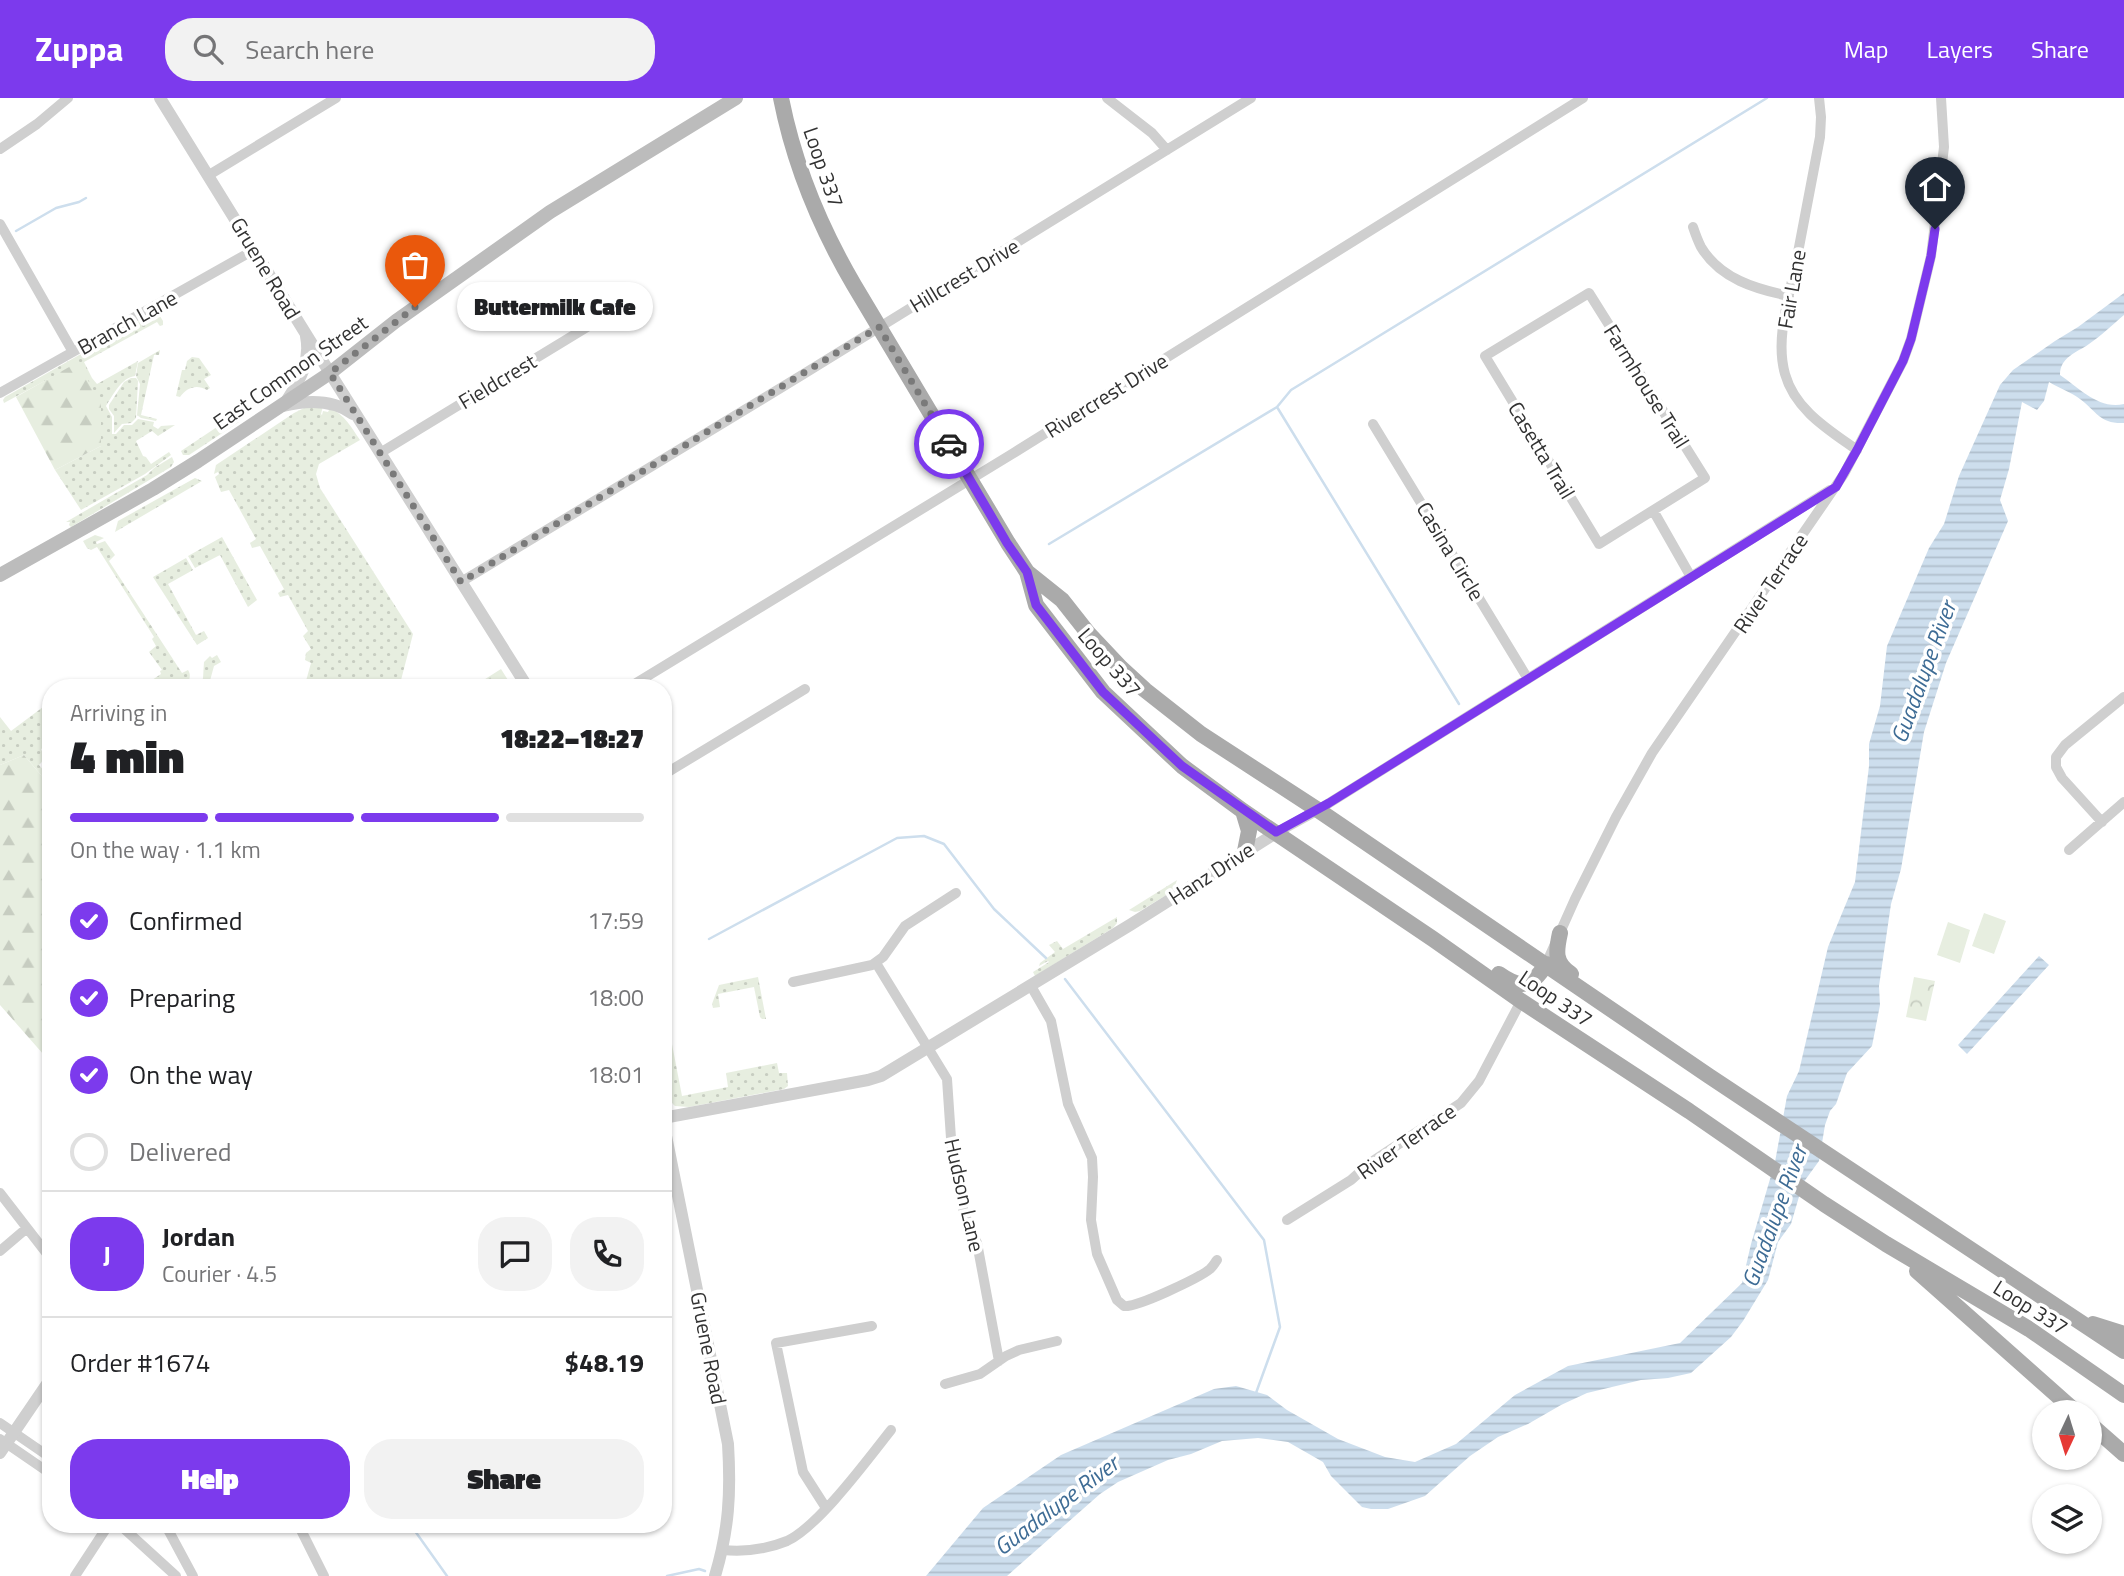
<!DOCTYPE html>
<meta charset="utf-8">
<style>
:root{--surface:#fff;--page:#f2f2f2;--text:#202124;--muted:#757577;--line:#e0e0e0;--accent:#7c3aed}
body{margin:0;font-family:"Titillium Web",sans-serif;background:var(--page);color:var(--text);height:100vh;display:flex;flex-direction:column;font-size:26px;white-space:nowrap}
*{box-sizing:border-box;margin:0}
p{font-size:23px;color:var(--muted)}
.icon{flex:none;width:38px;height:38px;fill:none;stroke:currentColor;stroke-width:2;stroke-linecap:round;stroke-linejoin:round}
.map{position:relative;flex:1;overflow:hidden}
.drawer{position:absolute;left:42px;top:581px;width:630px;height:854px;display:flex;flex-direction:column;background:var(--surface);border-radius:28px;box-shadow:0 2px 5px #0004}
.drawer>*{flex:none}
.needle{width:46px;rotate:184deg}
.tools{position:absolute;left:2032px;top:1302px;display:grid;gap:14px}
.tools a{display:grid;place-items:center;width:70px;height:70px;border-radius:50%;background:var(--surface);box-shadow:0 2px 5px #0004;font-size:35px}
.pin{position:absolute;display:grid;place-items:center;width:60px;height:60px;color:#fff;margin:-72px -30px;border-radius:50% 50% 50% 0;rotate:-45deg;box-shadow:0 0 7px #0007}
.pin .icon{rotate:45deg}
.courier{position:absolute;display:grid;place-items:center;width:70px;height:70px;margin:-35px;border:5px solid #7c3aed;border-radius:50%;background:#fff;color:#222;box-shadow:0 2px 9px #0007}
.bubble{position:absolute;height:49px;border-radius:24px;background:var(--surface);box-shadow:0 2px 5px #0004;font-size:23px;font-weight:800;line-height:49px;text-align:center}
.overview em{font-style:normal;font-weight:800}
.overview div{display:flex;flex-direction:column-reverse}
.overview{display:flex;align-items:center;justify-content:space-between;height:119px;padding:0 28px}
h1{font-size:46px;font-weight:800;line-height:52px}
.bar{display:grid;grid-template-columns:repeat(4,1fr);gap:10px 7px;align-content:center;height:84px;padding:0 28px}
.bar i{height:9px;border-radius:5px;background:var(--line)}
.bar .on{background:var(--accent)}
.bar p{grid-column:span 4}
.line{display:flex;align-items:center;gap:18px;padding:0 28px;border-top:2px solid var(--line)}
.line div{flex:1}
.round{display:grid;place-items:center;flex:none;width:74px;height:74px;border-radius:28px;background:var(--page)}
ol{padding:0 28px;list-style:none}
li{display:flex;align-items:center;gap:21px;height:77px}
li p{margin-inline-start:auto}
li .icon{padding:7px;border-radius:50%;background:var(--accent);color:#fff;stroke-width:4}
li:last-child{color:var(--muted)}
li i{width:38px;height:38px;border:4px solid var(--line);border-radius:50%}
.cta{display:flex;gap:14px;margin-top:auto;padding:14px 28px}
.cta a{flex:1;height:80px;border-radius:28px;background:var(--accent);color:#fff;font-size:28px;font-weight:800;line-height:80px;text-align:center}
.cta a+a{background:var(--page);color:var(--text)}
header{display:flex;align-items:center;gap:42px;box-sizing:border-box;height:98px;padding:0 35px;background:var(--accent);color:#fff}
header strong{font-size:33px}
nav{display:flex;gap:38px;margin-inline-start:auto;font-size:24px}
.search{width:490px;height:63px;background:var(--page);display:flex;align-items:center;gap:18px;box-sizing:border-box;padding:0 24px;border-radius:28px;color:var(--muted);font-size:26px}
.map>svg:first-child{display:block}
.grass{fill:url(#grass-dots)}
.forest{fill:url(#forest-firs)}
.park{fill:url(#park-crowns)}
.pitch{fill:#e7eee0}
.water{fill:url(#water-rules)}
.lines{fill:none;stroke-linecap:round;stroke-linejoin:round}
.stream{stroke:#cddeed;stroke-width:2.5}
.minor{stroke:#cfcfcf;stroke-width:10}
.tertiary{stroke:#cfcfcf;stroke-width:12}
.secondary{stroke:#bcbcbc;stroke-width:14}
.primary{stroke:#aaa;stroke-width:16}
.done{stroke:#7a7a7a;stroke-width:7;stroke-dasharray:0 12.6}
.route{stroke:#7c3aed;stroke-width:9}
.labels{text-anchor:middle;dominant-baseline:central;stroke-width:7;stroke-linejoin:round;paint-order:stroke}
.street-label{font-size:21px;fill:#323232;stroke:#fff}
.water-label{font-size:23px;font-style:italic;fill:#3e6c95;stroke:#fff}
</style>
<header>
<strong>Zuppa</strong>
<div class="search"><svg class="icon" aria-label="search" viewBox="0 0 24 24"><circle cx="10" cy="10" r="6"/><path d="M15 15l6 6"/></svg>Search here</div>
<nav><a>Map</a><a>Layers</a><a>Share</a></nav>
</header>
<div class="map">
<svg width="2124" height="1478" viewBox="0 0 2124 1478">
<defs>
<pattern id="grass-dots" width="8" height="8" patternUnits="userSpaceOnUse" patternTransform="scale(1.75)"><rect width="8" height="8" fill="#e7eee0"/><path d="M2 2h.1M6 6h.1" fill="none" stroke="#c7cdc1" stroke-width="1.8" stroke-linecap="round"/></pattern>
<pattern id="forest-firs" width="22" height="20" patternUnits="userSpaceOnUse" patternTransform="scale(1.75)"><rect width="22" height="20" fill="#e7eee0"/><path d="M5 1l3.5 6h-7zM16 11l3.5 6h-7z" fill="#c7cdc1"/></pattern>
<pattern id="park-crowns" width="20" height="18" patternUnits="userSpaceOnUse" patternTransform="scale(1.75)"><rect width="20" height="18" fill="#e7eee0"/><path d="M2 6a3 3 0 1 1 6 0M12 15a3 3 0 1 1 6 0" fill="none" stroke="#c7cdc1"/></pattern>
<pattern id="water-rules" width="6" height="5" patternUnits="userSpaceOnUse" patternTransform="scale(1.75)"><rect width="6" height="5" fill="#cddeed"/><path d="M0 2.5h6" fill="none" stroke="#b0bfcc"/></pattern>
</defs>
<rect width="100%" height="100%" fill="#fff"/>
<!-- grass -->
<path class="grass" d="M155 214 158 215 163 223V227L160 228 157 224 84 264 92 280 97 286 138 263 135 278C122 279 113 297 106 308L112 319V336H116L124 327H132L138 321 154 324 153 328 158 331 161 328 175 327 158 338 152 333 136 343 143 358 146 359 151 366 169 354 171 357 145 376 81 412 55 372 101 348 78 265 4 305 3 302 5 299Z
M160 252 159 257H154L141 317 157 321 156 323 141 320 137 317 140 286 136 278 138 265Z
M192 259 199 260 211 277 204 281 210 290 207 292C197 286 187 289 180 299L176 298 182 272H185L187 263Z
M131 280H136L138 283 136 320 131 325 122 326 114 335V318L109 311V307L124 284Z
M308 308H323L321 316 322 317 323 313 328 314 330 310C345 317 351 329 360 342L319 366 316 376 320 390 413 536 400 586 394 590H304L311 565 305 562 306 555 311 551 303 538 308 533 288 497 280 499 278 495 284 491 260 448 252 450 250 445 256 441 229 392 221 394 215 379 219 376 218 374 214 376 216 367 294 315Z
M238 315 240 319 239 324 189 357H183L181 353Z
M172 359 174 364 171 369 71 429 69 427 70 424H66L147 377 154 370Z
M195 380 202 383 115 434 118 423Z
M95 437 104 440 96 444 97 446 105 443 115 457 109 463 182 575 188 572C192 578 189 583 185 588H182L179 582 164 590H140L161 576 160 573 162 572 149 554 156 548 152 541 154 539 97 449 91 452 87 450 83 443Z
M222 439 257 502 248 509 220 457 195 470 188 458Z
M186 460 193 472 168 486 196 537 204 533 208 540 197 547 153 479Z
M217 557 221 564 214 568 208 590H200L203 580 204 564 210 558 212 560Z
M51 603V647L41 651C44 657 44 663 39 667L51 681V689L24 657 0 667V619L11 633Z
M1177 782 1173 793 1140 813 1135 814 1129 812Z
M1117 819V825L1113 830 1035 878 1033 874 1049 864 1048 863 1039 868 1040 865 1055 854 1049 847 1057 843 1063 851Z
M758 879 766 921H762L760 919 754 889 718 896 720 909 713 910 712 906 719 887Z
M663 933 671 941 682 998 728 989 726 975 777 965 779 975H787L788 988 784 991 689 1009 675 1008C659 993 663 953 663 933Z"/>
<!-- forest -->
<path class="forest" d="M78 264 101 306V348L55 372 16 299Z
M501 571 513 590H471Z
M24 657 51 689V965L0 907V667Z"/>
<!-- park -->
<path class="park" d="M1914 879 1935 883 1926 923 1906 919Z"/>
<!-- pitch -->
<path class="pitch" d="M1984 815 2006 823 1994 856 1972 848Z
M1948 824 1970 832 1960 865 1937 857Z"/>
<!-- water -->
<path class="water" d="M2124 195V217C2112 227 2101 238 2089 246 2076 255 2060 259 2060 277 2079 290 2099 312 2124 306V325C2100 326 2097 314 2080 301 2071 294 2059 290 2049 284L2044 303 2037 312 2022 304 2009 371 2000 402 2008 423 1946 565 1924 634 1901 771 1891 806 1879 888 1880 907 1872 948 1847 975 1836 1006 1830 1013 1825 1027 1819 1063 1803 1085 1791 1126 1778 1144 1768 1182 1743 1223 1731 1239 1691 1275 1668 1280 1641 1282 1587 1295 1561 1307 1528 1326 1498 1339 1470 1358 1425 1398 1388 1411H1371L1362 1409 1331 1378 1323 1364 1288 1344 1258 1340 1222 1343 1191 1356 1168 1362 1118 1384 1100 1396 1007 1478H926L983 1410 1061 1357 1214 1291 1236 1288 1267 1297 1287 1312 1338 1341 1385 1359 1415 1364 1456 1346 1515 1297 1568 1268 1680 1245 1742 1185 1751 1146 1775 1064 1787 998 1799 973 1828 849 1855 784 1869 668V646L1880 608 1887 548 1929 450 1944 426 1959 378 2000 287 2013 272 2055 243 2078 229Z
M2039 858 2049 867 1967 956 1958 947Z"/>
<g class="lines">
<!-- stream -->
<path class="stream" d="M16 133 56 110 79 104 86 100
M1049 446 1277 309
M1459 606 1277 309 1291 292 1767 0
M709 841 897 740 924 738 944 746 994 811 1046 860
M1065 881 1264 1142 1280 1229 1256 1295
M410 1426 447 1478
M667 1478 699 1471 705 1473"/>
<!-- minor -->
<path class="minor" d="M1107 0 1152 35 1167 52
M1819 0 1821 19 1820 39C1812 81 1804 123 1796 165 1789 200 1775 241 1785 276 1795 312 1829 332 1857 352
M0 51 37 26 68 0
M209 77 336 0
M0 126 73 254
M1693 129C1695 135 1698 143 1701 149 1720 181 1756 191 1789 198
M1589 195 1705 380 1599 446 1485 258Z
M0 295 254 152
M1373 326 1528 581
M380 355 615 212
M1654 414 1691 479
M461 484 802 277 1251 0
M628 590 1012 356 1583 0
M663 677 805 591
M2102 724 2062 680 2056 669V659L2065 647 2124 599
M1276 735 1318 712 1830 392
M2069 752 2124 704
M876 865 947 981 952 1055 964 1115 977 1145 999 1263
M1546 866 1575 801 1616 719 1652 655 1844 376 1903 263 1911 241 1931 158 1944 49 1941 0
M793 884 872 867 883 859 905 828 956 795
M1031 888 1051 923 1068 1006 1092 1060 1093 1079 1091 1122 1097 1156 1117 1202 1124 1208C1136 1210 1199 1180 1210 1171 1214 1167 1214 1166 1217 1162
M0 1095 51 1161
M1287 1122 1351 1082 1370 1065 1461 1005 1479 983 1521 903
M0 1153 27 1130
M945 1286 980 1276 1006 1258 1019 1252 1057 1243
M0 1325 51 1360
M0 1341 51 1376
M826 1410 803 1374 776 1245 872 1228
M119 1426 176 1478
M165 1426 193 1478
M298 1426 324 1478
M723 1452C745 1454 765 1452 787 1443 818 1429 868 1361 891 1332
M75 1478 109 1426"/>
<!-- tertiary -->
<path class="tertiary" d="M160 0 330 275 528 590
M287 302C300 282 311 264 306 238
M283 308C307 302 332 301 353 316
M663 1020 868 982 881 978 1130 827 1276 735
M663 1023 728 1346C731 1395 729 1431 715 1478
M0 1355 51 1280"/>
<!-- secondary -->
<path class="secondary" d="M0 477 153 391 198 363 330 275 396 223 550 114 736 0"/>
<!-- primary -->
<path class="primary" d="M781 0C794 66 820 129 854 187L1008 445 1027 474 1062 502 1088 535 1121 570 1145 592 1201 636 1318 712 1709 978 2124 1253
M1027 474 1036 507 1103 594 1182 668 1243 713 1433 841 1521 903 1689 1013 1824 1106 1886 1146 2029 1231 2124 1297
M1243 713 1249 733 1245 753
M1560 835C1556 853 1554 865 1571 876
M1499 876C1520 891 1532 890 1546 866
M1917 1173 2076 1314
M2093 1226 2124 1236
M2090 1326 2124 1356"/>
</g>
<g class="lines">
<!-- done -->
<path class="done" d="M415 209 330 275 461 484 879 229 949 346"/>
<!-- route -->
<path class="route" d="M949 346 1007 445 1027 474 1036 507 1103 594 1182 668 1276 734 1329 705 1836 389 1857 352 1903 263 1911 241 1931 158 1935 131"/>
</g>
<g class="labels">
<!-- street labels -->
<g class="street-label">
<text transform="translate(824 69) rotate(71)">Loop 337</text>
<text transform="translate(266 170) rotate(59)">Gruene Road</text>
<text transform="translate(964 177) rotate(-31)">Hillcrest Drive</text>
<text transform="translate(1791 191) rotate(-80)">Fair Lane</text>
<text transform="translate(127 224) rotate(-29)">Branch Lane</text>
<text transform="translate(290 274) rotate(-35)">East Common Street</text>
<text transform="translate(497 283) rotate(-31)">Fieldcrest</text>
<text transform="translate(1647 288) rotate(58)">Farmhouse Trail</text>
<text transform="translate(1106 297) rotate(-32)">Rivercrest Drive</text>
<text transform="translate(1542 352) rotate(59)">Casetta Trail</text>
<text transform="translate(1451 453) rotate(59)">Casina Circle</text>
<text transform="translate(1770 485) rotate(-56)">River Terrace</text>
<text transform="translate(1110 564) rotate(49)">Loop 337</text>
<text transform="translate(1211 775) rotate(-33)">Hanz Drive</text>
<text transform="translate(1556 900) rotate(34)">Loop 337</text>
<text transform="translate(1406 1043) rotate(-35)">River Terrace</text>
<text transform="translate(965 1097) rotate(77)">Hudson Lane</text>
<text transform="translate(2031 1209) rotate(32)">Loop 337</text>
<text transform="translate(709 1250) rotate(79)">Gruene Road</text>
</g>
<!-- water labels -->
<g class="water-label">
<text transform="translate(1923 574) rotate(-70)">Guadalupe River</text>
<text transform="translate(1774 1118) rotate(-70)">Guadalupe River</text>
<text transform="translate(1056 1407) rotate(-37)">Guadalupe River</text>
</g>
</g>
</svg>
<div class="tools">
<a><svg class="needle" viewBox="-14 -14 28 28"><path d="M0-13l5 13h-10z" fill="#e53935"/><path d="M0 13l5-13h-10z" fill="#757577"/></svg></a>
<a><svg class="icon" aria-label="layers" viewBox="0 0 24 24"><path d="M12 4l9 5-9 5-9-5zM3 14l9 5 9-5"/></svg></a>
</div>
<div class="pin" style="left:415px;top:209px;background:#ea580c"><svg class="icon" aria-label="bag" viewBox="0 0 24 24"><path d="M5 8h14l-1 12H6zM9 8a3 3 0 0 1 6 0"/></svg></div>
<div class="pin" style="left:1935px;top:131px;background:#1f2937"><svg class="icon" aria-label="home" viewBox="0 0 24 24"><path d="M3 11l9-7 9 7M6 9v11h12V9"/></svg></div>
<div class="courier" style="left:949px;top:346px"><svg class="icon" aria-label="car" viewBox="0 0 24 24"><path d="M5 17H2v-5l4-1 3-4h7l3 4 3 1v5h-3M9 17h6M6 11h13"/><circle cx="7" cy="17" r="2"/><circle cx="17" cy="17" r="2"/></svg></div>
<div class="bubble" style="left:457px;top:184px;width:196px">Buttermilk Cafe</div>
<section class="drawer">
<div class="overview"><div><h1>4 min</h1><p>Arriving in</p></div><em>18:22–18:27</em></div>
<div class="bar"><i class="on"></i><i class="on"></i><i class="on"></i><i></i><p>On the way · 1.1 km</p></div>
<ol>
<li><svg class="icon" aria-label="check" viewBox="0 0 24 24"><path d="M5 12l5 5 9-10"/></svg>Confirmed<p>17:59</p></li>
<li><svg class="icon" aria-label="check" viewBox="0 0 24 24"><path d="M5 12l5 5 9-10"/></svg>Preparing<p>18:00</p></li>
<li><svg class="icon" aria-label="check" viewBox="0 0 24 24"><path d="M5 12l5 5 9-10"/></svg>On the way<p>18:01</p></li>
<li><i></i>Delivered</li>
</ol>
<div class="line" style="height:126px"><b class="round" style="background:var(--accent);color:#fff">J</b><div><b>Jordan</b><p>Courier · 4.5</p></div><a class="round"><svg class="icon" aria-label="chat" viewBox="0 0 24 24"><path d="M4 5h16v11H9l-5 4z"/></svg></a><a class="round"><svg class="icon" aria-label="phone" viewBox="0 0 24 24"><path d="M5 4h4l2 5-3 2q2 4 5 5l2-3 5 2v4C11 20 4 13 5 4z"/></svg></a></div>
<div class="line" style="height:91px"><div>Order #1674</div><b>$48.19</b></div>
<div class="cta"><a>Help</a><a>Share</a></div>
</section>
</div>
